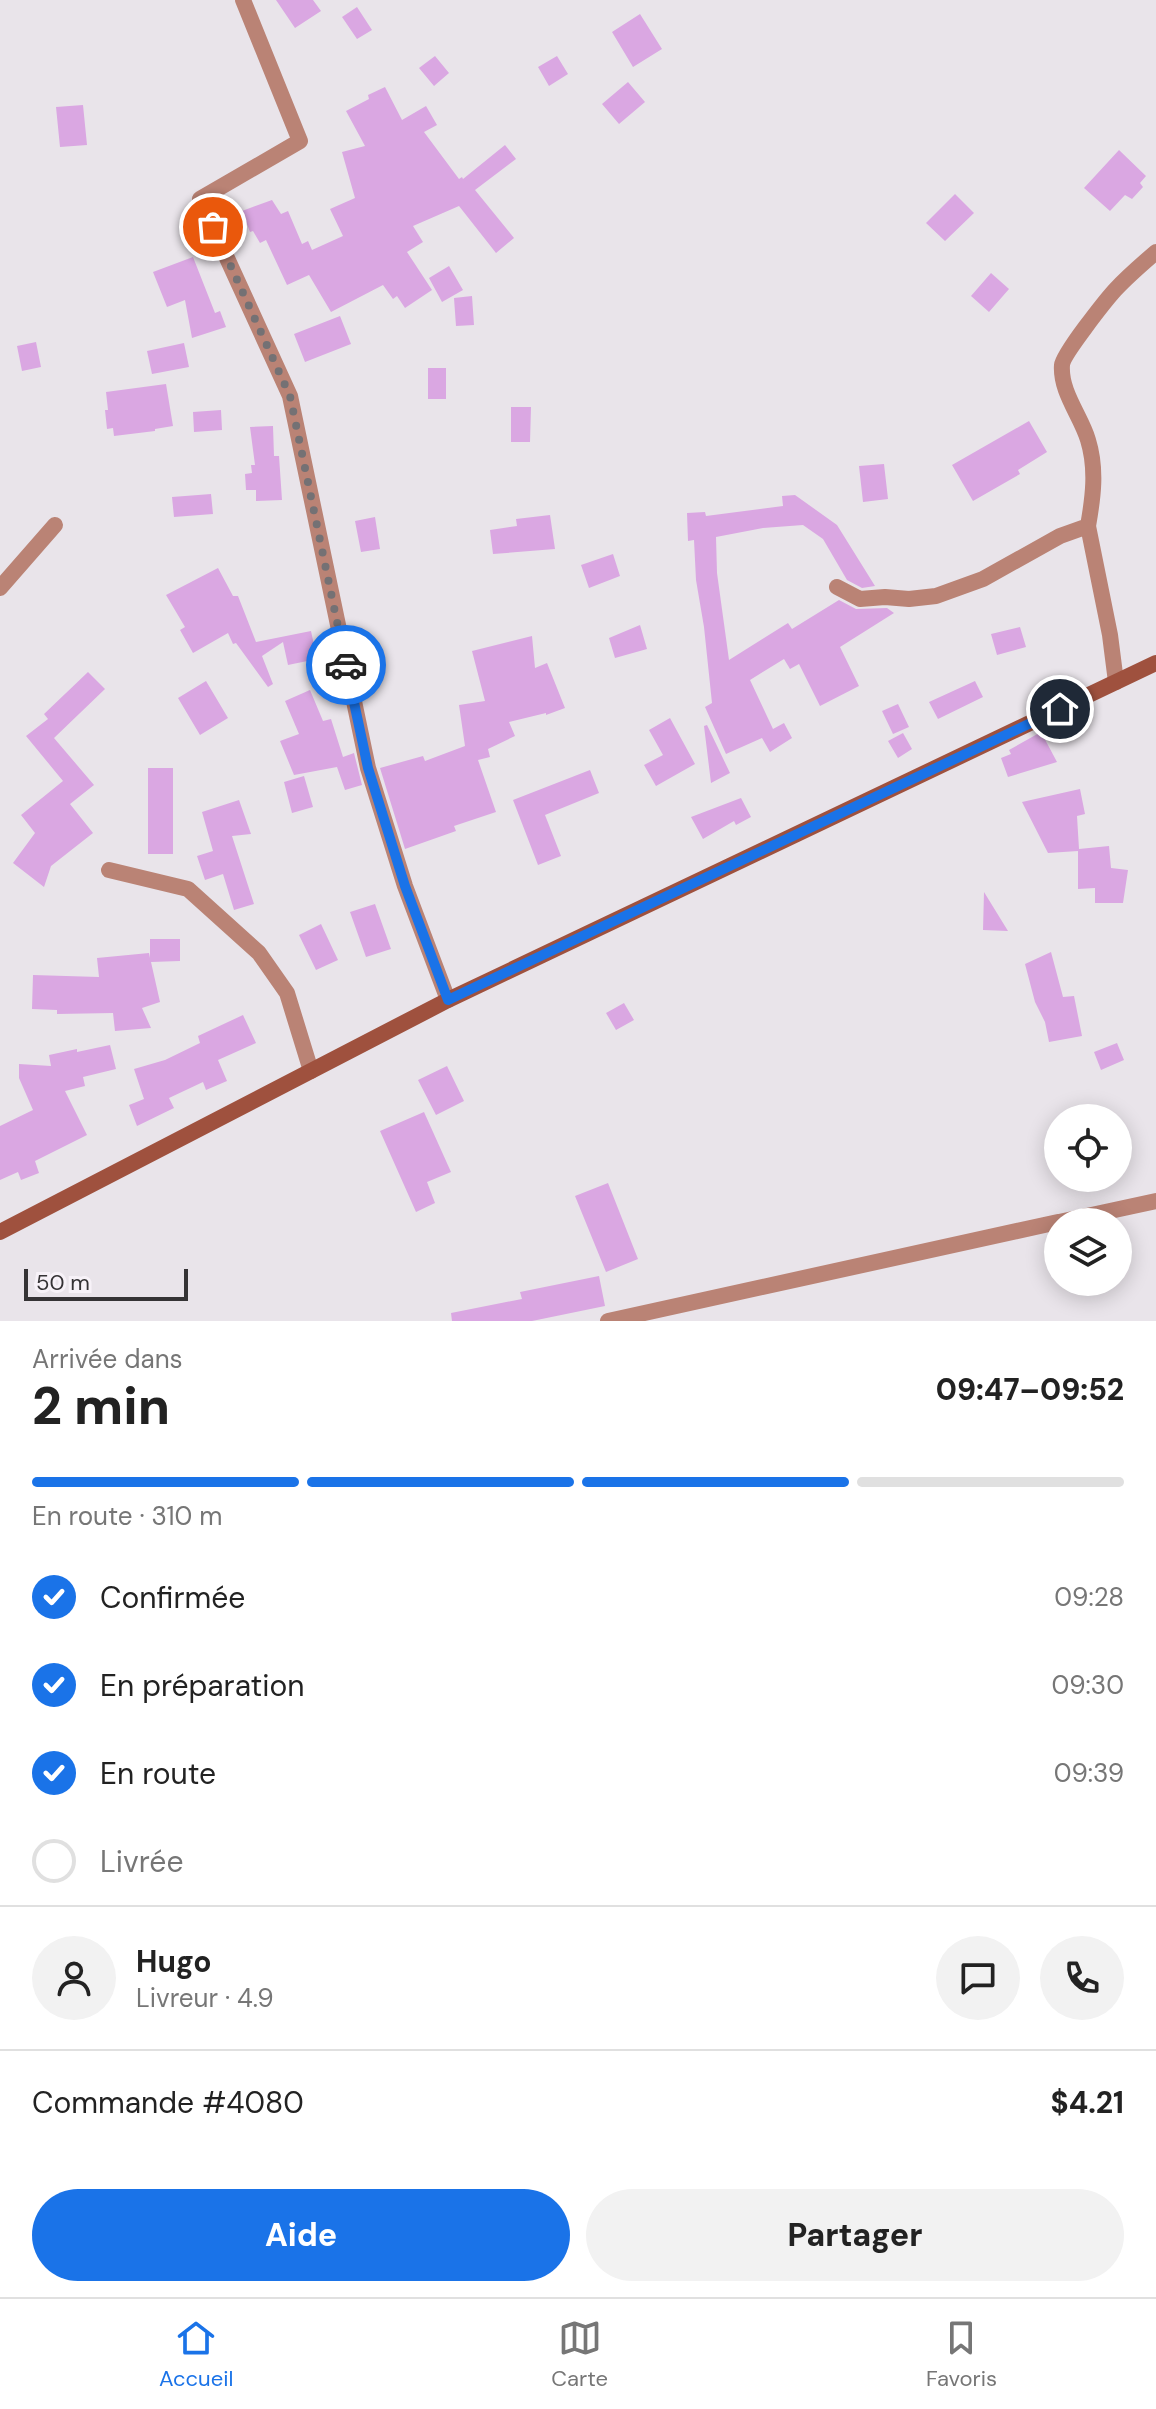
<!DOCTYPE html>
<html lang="fr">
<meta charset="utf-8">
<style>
:root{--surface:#fff;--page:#f2f2f2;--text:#222;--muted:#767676;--line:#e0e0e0;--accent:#1a73e8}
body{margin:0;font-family:"DM Sans",sans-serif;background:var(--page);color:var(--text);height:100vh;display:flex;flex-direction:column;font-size:30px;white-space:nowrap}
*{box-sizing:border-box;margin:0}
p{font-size:26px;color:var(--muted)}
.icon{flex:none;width:44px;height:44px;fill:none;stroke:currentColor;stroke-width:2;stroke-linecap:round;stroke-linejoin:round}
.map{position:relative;height:1321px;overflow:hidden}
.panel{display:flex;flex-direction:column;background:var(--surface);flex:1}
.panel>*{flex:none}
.fabs{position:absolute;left:1044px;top:1104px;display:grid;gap:16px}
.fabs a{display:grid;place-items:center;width:88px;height:88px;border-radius:50%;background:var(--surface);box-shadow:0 4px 20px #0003;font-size:40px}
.scale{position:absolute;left:24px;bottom:20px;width:164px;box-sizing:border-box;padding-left:8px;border:4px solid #353335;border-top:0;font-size:22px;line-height:28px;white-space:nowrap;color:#353335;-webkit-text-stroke:6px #f7f2f8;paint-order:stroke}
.pin{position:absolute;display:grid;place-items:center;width:68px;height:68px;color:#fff;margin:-34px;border:4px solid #fff;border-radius:50%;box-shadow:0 2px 8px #0007}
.courier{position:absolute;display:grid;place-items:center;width:80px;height:80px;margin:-40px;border:6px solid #1a73e8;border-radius:50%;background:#fff;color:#222;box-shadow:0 2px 10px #0007}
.summary em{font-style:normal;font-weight:800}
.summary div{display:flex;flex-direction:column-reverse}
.summary{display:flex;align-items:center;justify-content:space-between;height:136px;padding:0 32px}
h1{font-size:52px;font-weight:800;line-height:60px}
.bar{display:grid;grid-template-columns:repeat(4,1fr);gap:12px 8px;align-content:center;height:96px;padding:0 32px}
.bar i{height:10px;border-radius:6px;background:var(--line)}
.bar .selected{background:var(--accent)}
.bar p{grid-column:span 4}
.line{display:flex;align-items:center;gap:20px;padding:0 32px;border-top:2px solid var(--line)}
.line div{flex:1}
.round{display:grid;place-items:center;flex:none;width:84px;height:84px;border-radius:42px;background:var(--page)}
ol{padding:0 32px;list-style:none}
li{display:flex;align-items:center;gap:24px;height:88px}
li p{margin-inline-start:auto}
li .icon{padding:8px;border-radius:50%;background:var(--accent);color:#fff;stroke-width:4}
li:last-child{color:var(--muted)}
li i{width:44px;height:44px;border:4px solid var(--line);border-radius:50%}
.primary-button{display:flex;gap:16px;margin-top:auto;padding:16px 32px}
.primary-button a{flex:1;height:92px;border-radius:48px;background:var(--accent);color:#fff;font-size:32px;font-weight:800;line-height:92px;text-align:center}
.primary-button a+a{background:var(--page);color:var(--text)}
.dock{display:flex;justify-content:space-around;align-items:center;height:112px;border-top:2px solid var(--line);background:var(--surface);font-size:22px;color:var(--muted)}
.dock a{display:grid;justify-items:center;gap:4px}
.dock .selected{color:var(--accent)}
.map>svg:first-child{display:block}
.building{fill:#daa7e2}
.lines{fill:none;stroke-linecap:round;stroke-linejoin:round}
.minor{stroke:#ba8375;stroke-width:16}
.secondary{stroke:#9f513e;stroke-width:16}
.done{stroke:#747174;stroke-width:8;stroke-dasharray:0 14.4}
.route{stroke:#1a73e8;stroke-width:10}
</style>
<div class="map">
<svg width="1156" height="1321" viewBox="0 0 1156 1321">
<rect width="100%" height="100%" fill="#e9e4ea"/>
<!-- building -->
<path class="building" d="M276 0H313L321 11 295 28Z
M357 7 372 30 357 39 342 17Z
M640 14 662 49 633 67 612 32Z
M435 56 449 73 434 86 419 68Z
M557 56 568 74 549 86 538 67Z
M628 82 645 102 619 124 602 104Z
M385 87 402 120 426 106 437 125 424 132 459 179 462 177 463 179 505 145 516 159 475 190 514 238 496 253 459 206 413 226 423 242 407 252 432 290 405 308 397 296 393 299 383 285 331 312 309 275 287 285 266 240 260 243 253 231 250 232 242 211 272 200 281 214 288 211 302 244 308 241 312 250 343 236 330 209 355 198 342 152 365 146 346 111 369 99 368 95Z
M83 105 87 145 60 147 56 107Z
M1119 150 1146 176 1140 183 1143 187 1132 199 1125 195 1110 211 1084 188Z
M955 194 974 213 945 241 926 223Z
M193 257 215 313 220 311 226 327 192 338 185 300 167 307 153 272Z
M449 266 463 290 442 302 429 278Z
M991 273 1009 289 989 312 971 296Z
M472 296 474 325 456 326 454 298Z
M340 316 351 344 305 362 294 334Z
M36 342 41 367 22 371 17 346Z
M184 343 189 367 152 374 147 351Z
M428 368H446V399H428Z
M166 384 173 426 155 429V431L114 436 113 428 107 429 105 410H108L106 392Z
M511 407H531L530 442H511Z
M221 410 222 430 194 432 193 412Z
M1029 421 1047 452 1018 470 1020 474 973 501 952 465Z
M273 426 274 456H279L282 500 256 501V490H246L245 474 252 473 251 465H255L250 427Z
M884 464 888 499 863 502 859 466Z
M211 494 213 514 174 517 172 497Z
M795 495 837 525 875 586 862 588 847 580 823 539 803 525 763 528 716 537 717 573 729 660 788 623 792 629 839 600 856 609 887 608 894 613 840 647 859 686 820 706 799 664 790 669 784 659 750 680 773 729 784 723 792 738 770 752 762 738 726 754 705 707 712 703 704 627 696 580 694 540 688 541 687 513 705 512 706 516 783 506 782 496Z
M550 515 555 549 493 554 490 530 517 526 516 519Z
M375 517 380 549 361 552 355 521Z
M613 554 620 576 589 588 581 565Z
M218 568 233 596H238L256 642 311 631 317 659 288 665 283 642 262 656 273 684 268 687 236 643 233 644 228 633 193 653 180 630 185 627 166 595Z
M640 625 647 649 615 658 609 638Z
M1020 627 1026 647 997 655 991 634Z
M532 636 535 668 547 663 565 708 546 715V713L509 722 515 736 488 749 490 757 478 760 496 812 454 826 456 831 405 849 380 768 423 756 425 761 465 746 459 705 485 701 472 651Z
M88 672 105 689 54 738 94 785 70 804 93 833 51 866 44 887 13 863 35 833 21 815 63 781 26 736 48 719 44 714Z
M206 681 228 718 200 735 178 698Z
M975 681 983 697 938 719 929 702Z
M310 690 323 721 331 719 343 757 354 753 362 785 345 790 337 767 294 775 280 741 299 734 285 701Z
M898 704 909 727 893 734 882 711Z
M670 718 695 764 656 786 644 765 663 755 649 730Z
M707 725 730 773 711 783 704 726Z
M1041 732 1057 762 1008 777 1001 758 1011 754 1009 750Z
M903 733 912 749 898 758 888 741Z
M148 768H173V854H148Z
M590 770 599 793 545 815 561 856 538 865 513 800Z
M304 776 313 807 292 813 284 782Z
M1080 789 1085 814 1077 816 1079 849 1109 846 1111 868 1128 870 1123 903H1095V888L1078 889V851L1048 853 1022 802Z
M741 798 751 817 736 825 734 821 703 839 691 817Z
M239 800 251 834 232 836 254 904 234 910 223 874 205 880 197 856 213 851 202 812Z
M984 892 1008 931 983 930Z
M375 904 391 949 366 957 350 912Z
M321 924 338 960 316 970 299 935Z
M150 939H180V961L151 962 160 1002 142 1008 151 1028 115 1031 113 1013 57 1014V1010L32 1009 33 975 99 977 97 958 149 953 150 958Z
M1051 952 1063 997 1074 996 1082 1036 1049 1042 1045 1022 1035 1002 1025 964Z
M624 1003 634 1020 616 1030 606 1013Z
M243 1015 256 1043 218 1060 227 1081 206 1090 203 1082 169 1098 174 1108 137 1126 129 1105 144 1099 134 1069 165 1060 200 1043 198 1036Z
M1117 1043 1124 1060 1101 1070 1094 1052Z
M110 1045 116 1069 83 1077 85 1086 65 1091 87 1135 35 1161 39 1173 21 1180 18 1172 0 1180V1126L33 1110 19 1078V1064L51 1066 49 1055 77 1049V1052Z
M447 1066 464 1101 436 1115 418 1080Z
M424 1112 451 1172 427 1182 435 1203 416 1212 380 1131Z
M608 1183 638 1259 606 1272 575 1196Z
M599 1276 605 1306 532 1321H452L451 1313 522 1299 520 1292Z"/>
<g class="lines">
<!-- minor -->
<path class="minor" d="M243 0 300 141 200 199 290 396 368 768 405 886 448 1000
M1088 526C1093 498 1097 469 1088 440 1081 416 1060 392 1062 365 1063 354 1106 300 1115 290 1128 276 1142 264 1156 252
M837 587 860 599 885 597 909 599 936 596 983 579 1060 536 1088 526 1110 635 1116 682
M0 588 55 525
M109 870 188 889 259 953 287 993 311 1071
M1059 1222 1156 1201
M608 1321 1058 1222"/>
<!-- secondary -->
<path class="secondary" d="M0 1232 448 1000 1156 663"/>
</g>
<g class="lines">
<!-- done -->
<path class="done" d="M213 227 290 396 346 665"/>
<!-- route -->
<path class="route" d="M346 665 368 768 405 886 448 1000 1060 709"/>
</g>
</svg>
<div class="fabs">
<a><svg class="icon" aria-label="locate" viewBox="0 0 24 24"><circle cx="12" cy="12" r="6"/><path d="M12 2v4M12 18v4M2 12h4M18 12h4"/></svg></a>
<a><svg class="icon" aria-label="layers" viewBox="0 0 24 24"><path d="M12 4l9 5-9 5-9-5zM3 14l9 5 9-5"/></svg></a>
</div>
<div class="scale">50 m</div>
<div class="pin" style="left:213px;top:227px;background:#ea580c"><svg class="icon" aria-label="bag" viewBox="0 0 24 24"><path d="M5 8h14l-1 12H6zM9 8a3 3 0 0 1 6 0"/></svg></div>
<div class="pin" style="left:1060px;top:709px;background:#1f2937"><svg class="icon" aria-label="home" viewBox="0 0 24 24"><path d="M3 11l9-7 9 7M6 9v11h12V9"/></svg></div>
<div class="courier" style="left:346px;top:665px"><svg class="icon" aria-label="car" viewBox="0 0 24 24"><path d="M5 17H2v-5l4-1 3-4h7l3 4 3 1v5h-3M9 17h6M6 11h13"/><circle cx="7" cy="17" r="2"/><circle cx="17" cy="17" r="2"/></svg></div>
</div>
<section class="panel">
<div class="summary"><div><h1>2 min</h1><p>Arrivée dans</p></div><em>09:47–09:52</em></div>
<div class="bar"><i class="selected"></i><i class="selected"></i><i class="selected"></i><i></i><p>En route · 310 m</p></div>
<ol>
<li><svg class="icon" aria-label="check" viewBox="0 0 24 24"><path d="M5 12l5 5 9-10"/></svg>Confirmée<p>09:28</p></li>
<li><svg class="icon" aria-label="check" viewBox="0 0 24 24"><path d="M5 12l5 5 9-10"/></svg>En préparation<p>09:30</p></li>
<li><svg class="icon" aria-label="check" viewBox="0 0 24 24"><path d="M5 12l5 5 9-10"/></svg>En route<p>09:39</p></li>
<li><i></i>Livrée</li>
</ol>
<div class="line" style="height:144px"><a class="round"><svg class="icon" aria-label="person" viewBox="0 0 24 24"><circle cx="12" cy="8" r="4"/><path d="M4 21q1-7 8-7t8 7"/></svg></a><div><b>Hugo</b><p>Livreur · 4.9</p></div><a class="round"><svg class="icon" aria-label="chat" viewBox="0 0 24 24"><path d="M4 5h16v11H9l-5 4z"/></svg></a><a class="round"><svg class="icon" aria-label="phone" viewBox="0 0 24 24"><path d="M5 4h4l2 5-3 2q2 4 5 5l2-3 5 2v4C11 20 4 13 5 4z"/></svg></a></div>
<div class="line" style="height:104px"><div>Commande #4080</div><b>$4.21</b></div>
<div class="primary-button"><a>Aide</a><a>Partager</a></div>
</section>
<nav class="dock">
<a class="selected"><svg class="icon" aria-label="home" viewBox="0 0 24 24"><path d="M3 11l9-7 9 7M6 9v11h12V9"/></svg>Accueil</a>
<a><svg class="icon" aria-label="map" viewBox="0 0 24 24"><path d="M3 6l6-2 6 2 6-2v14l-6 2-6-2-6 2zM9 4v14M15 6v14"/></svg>Carte</a>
<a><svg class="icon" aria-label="saved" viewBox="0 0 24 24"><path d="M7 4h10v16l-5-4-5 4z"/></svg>Favoris</a>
</nav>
